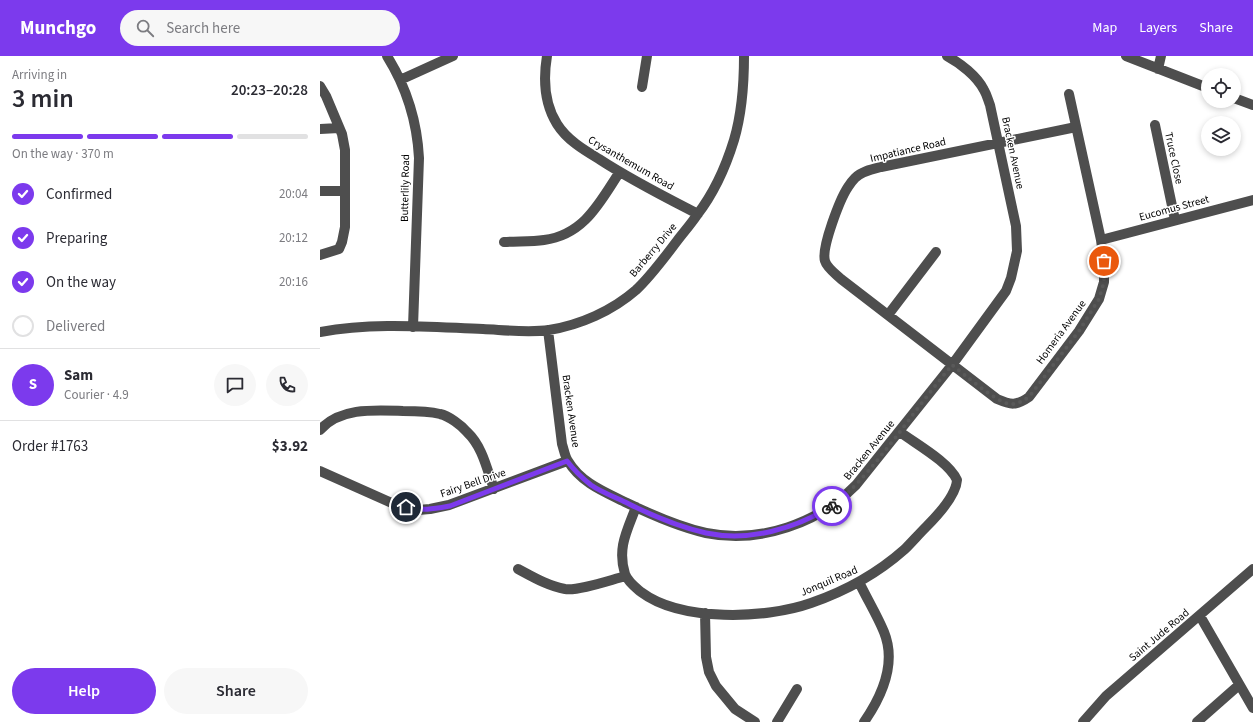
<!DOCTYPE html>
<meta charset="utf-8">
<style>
:root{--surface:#fff;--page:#f7f7f7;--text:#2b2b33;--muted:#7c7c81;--line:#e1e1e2;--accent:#7c3aed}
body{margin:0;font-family:"Source Sans 3",sans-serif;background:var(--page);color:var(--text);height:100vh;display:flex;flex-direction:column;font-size:15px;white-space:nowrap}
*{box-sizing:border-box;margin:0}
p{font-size:13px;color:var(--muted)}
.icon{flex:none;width:22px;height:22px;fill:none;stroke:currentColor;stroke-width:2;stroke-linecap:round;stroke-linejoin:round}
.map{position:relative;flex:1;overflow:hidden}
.drawer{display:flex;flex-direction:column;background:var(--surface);width:320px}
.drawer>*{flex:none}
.controls{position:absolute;left:881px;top:12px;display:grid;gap:8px}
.controls a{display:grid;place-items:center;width:40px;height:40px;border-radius:50%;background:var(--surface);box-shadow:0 2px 6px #0003;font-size:20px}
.pin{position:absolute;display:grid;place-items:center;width:34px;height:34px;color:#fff;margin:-17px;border:2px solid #fff;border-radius:50%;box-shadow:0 1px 4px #0007}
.courier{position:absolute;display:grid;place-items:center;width:40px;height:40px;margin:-20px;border:3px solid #7c3aed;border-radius:50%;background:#fff;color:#222;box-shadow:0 1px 5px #0007}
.headline em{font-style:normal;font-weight:600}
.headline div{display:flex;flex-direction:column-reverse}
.headline{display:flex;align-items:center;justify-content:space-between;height:68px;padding:0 12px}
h1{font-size:26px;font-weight:600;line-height:30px}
.bar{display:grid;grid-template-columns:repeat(4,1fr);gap:6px 4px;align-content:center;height:48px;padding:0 12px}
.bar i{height:5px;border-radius:3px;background:var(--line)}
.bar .selected{background:var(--accent)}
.bar p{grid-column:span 4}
.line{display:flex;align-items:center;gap:10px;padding:0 12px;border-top:1px solid var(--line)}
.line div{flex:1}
.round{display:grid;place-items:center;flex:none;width:42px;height:42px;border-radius:21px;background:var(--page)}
ol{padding:0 12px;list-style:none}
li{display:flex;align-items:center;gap:12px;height:44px}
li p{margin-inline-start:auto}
li .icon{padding:4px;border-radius:50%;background:var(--accent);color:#fff;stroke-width:4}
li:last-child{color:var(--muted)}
li i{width:22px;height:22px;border:2px solid var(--line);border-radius:50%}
.cta{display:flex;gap:8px;margin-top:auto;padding:8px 12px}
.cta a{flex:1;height:46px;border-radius:24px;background:var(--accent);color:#fff;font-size:16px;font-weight:600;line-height:46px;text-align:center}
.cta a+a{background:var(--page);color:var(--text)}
header{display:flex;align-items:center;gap:24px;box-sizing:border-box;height:56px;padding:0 20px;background:var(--accent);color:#fff}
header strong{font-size:19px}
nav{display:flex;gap:22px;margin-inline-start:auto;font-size:14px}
.search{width:280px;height:36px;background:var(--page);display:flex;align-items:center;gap:10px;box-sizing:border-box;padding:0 14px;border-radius:22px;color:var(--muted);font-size:15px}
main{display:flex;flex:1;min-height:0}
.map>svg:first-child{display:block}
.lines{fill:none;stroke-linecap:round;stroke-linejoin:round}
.minor{stroke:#4e4e4e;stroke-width:10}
.done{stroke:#595959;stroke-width:4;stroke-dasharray:0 7.2}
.route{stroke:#7c3aed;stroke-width:5}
.labels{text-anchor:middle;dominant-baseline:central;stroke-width:3;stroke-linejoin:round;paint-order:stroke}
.street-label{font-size:11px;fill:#000;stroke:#fff}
</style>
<header>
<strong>Munchgo</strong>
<div class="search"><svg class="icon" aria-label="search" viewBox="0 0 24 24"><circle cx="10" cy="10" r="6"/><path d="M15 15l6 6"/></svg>Search here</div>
<nav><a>Map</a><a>Layers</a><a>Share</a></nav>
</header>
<main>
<section class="drawer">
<div class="headline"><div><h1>3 min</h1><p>Arriving in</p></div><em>20:23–20:28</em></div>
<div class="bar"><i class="selected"></i><i class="selected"></i><i class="selected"></i><i></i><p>On the way · 370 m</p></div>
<ol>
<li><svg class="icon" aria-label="check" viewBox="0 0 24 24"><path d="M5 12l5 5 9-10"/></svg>Confirmed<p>20:04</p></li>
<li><svg class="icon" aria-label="check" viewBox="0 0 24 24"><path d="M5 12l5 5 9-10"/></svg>Preparing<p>20:12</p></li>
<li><svg class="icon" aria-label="check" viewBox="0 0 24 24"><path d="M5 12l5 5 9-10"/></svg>On the way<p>20:16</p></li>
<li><i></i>Delivered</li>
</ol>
<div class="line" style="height:72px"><b class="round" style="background:var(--accent);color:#fff">S</b><div><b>Sam</b><p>Courier · 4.9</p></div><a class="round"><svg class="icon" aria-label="chat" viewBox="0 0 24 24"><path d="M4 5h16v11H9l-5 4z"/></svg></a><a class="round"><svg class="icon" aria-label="phone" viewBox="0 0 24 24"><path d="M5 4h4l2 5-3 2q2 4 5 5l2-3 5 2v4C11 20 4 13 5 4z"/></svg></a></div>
<div class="line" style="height:52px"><div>Order #1763</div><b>$3.92</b></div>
<div class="cta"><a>Help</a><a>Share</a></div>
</section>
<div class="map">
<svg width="933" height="666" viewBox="0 0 933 666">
<rect width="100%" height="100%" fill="#fff"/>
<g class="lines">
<!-- minor -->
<path class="minor" d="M67 0C87 32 97 64 99 102L93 271
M227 0C223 24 224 47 237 68 247 84 264 94 279 103 311 124 345 141 378 158
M806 0 888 32
M838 13 841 0
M80 24 133 0
M0 30 6 40 22 78 25 94V171L22 186 19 193 0 199
M322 31 327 0
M749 38 781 184 784 205V226L779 243 759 275 709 341C696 350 691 349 677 343L521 223C516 218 507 212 505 205 501 192 520 143 528 131 530 128 533 124 535 122 542 115 553 113 561 111L756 71
M914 42 933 49
M835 69 855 164
M0 73 19 72
M0 135H25
M781 184 933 144
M184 186C197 185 211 186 224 184 264 179 280 146 299 117
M568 259 616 196
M228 274 242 388C244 394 245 401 248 405 261 427 285 436 307 447 332 459 359 471 386 477 440 488 499 467 536 429L632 309 686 235 691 222 697 195 696 170 670 49C668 44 667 39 664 34 657 20 640 7 627 0
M0 276C53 266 109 271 163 273 184 274 208 277 229 274 260 269 292 255 316 234 331 220 344 202 357 185 363 177 371 168 377 159 394 137 406 110 414 84 422 57 424 28 424 0
M0 374C20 351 56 354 83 355 95 355 108 355 120 358 129 360 141 369 147 376 163 391 167 414 174 433
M0 415 74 448 98 454 110 453 129 449 247 405
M316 451C307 475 297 492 305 518 308 526 315 531 321 536 361 566 446 563 491 547 526 535 558 517 585 493 592 486 599 478 606 471 617 460 636 440 637 424 629 406 596 388 580 376
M198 513C213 521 228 530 245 533 259 535 290 524 306 520
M539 526C547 543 557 559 564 576 577 608 562 640 544 666
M385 557 386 601 389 616 396 630 415 653 435 666
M880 560 933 652
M457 666 477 633
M763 666 786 640 933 513
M877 666 919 629"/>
</g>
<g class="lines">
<!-- done -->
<path class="done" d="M512 450C537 431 556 406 576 381 594 357 613 332 632 309 644 318 676 346 689 348 697 349 702 345 709 341L759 275 779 243 784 226V205"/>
<!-- route -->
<path class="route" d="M86 451C103 455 113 453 130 450L247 405C254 414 262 422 271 429 281 436 297 442 309 448 333 460 360 471 386 477 429 486 475 473 512 450"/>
</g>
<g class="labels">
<!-- street labels -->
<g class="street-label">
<text transform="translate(588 94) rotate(-13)">Impatiance Road</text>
<text transform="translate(693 97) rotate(78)">Bracken Avenue</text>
<text transform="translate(854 102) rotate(78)">Truce Close</text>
<text transform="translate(311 107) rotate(30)">Crysanthemum Road</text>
<text transform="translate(85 132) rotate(-89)">Butterlily Road</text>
<text transform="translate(854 152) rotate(-15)">Eucomus Street</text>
<text transform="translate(333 194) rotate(-50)">Barberry Drive</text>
<text transform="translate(741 276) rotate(-54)">Homeria Avenue</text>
<text transform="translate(251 355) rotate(82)">Bracken Avenue</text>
<text transform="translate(549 394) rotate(-51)">Bracken Avenue</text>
<text transform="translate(153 427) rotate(-19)">Fairy Bell Drive</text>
<text transform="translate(509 525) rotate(-23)">Jonquil Road</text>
<text transform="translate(839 579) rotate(-40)">Saint Jude Road</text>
</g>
</g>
</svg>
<div class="controls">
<a><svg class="icon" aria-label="locate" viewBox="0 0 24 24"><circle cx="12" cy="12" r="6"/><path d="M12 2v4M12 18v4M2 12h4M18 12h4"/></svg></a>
<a><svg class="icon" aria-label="layers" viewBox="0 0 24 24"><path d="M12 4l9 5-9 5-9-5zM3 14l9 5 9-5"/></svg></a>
</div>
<div class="pin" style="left:784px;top:205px;background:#ea580c"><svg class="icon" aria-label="bag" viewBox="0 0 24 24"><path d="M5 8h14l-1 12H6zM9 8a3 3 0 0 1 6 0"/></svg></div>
<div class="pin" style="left:86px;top:451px;background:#1f2937"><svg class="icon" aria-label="home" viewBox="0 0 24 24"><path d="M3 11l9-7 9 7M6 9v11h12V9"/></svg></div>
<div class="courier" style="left:512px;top:450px"><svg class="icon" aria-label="bike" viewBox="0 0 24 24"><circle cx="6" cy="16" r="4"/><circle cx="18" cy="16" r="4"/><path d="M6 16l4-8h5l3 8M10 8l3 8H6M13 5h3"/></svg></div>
</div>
</main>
